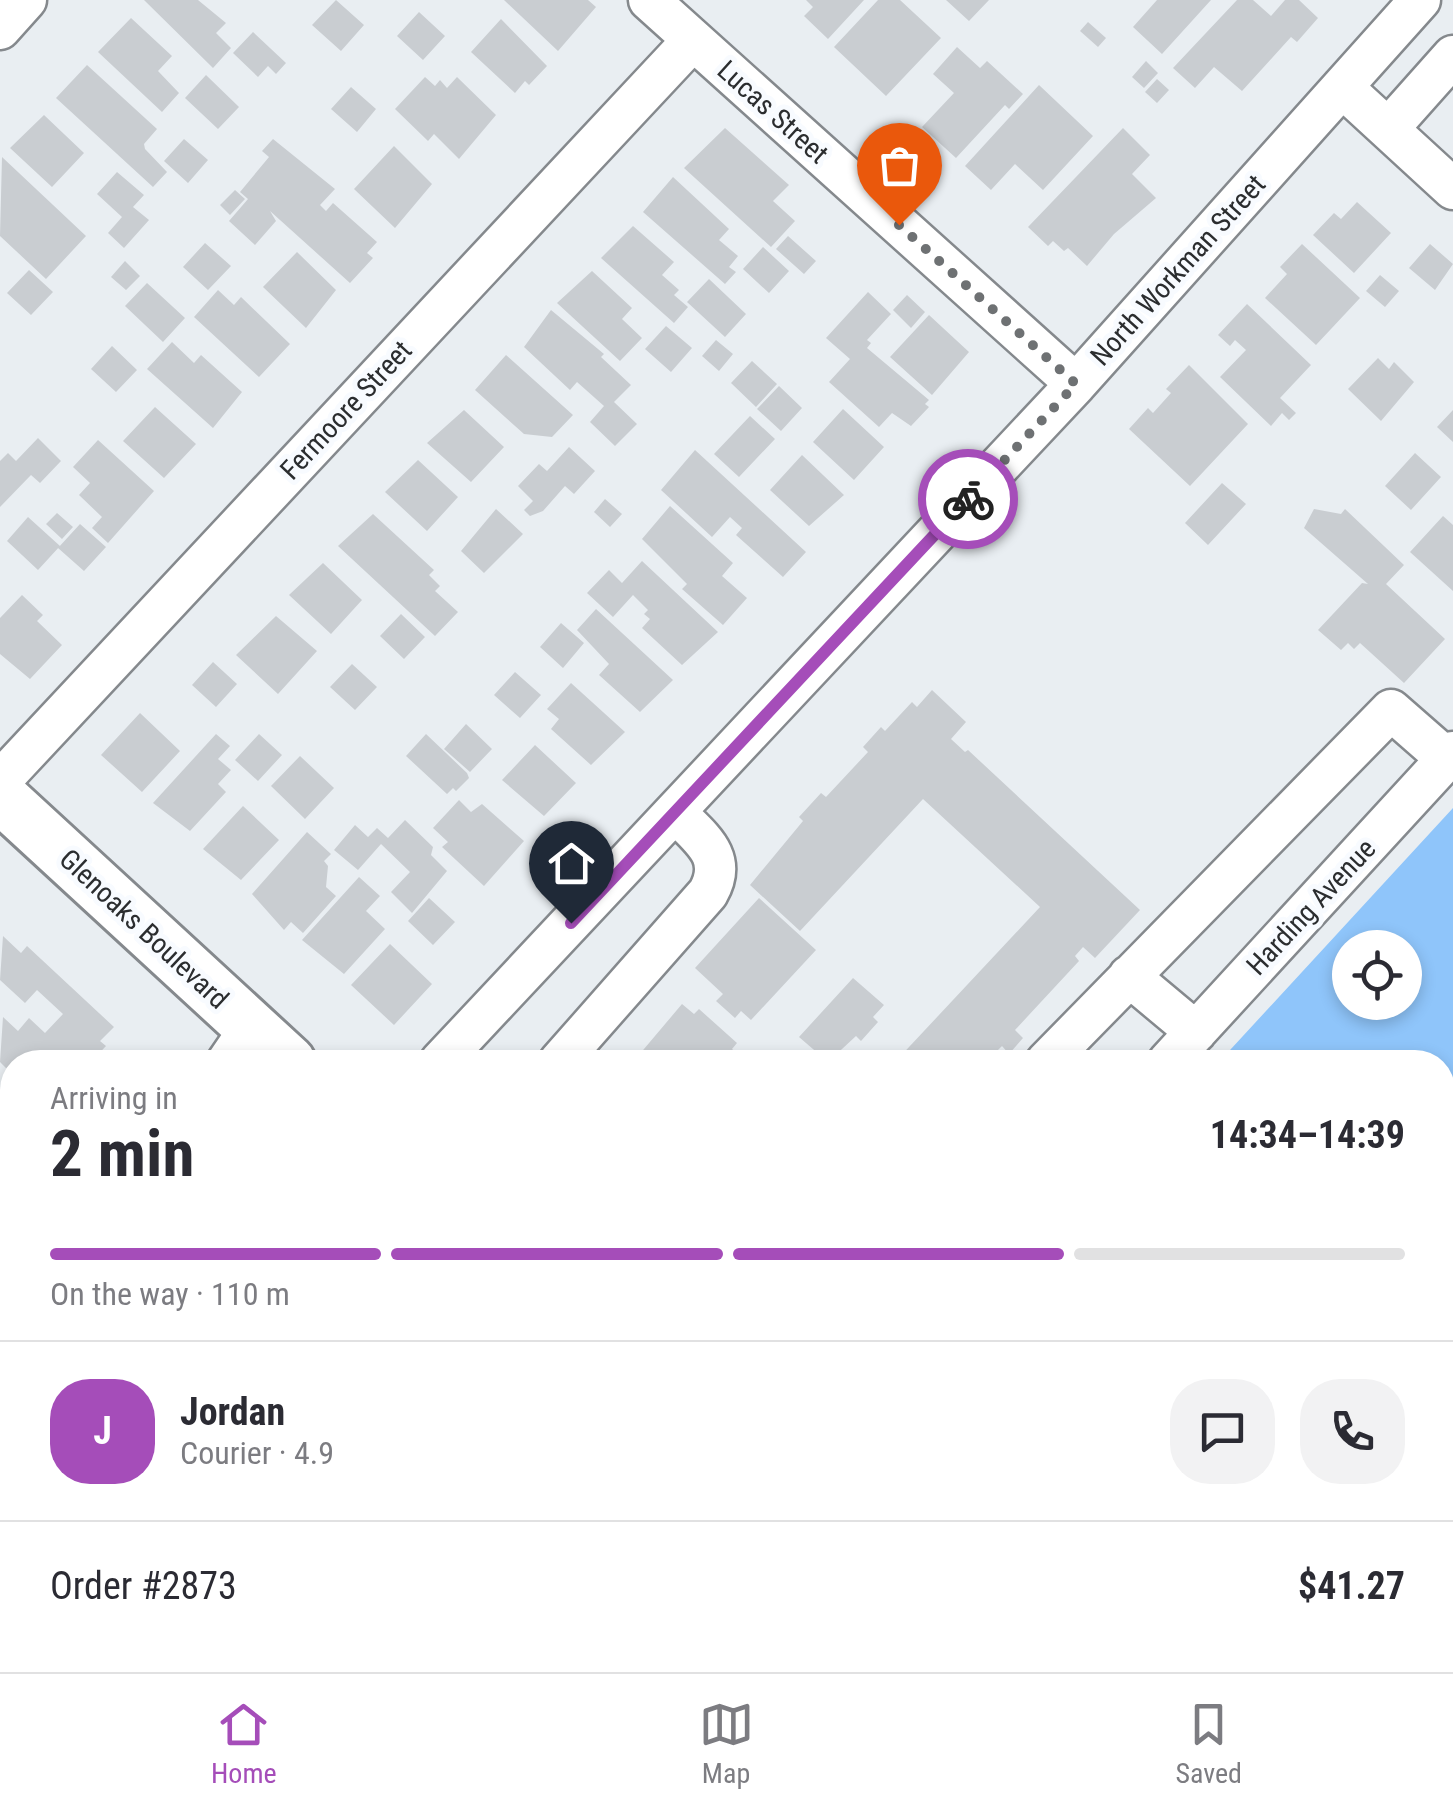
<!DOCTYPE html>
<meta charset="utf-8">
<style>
:root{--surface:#fff;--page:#f2f2f3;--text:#2b2b33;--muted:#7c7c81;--line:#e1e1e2;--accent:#a54db9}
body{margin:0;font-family:"Roboto Condensed",sans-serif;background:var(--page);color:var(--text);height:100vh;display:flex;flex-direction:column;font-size:38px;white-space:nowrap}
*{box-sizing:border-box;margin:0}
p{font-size:32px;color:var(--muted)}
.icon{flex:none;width:55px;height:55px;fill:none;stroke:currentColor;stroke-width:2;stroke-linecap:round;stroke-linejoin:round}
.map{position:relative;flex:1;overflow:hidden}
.drawer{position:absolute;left:0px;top:1050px;width:1455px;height:622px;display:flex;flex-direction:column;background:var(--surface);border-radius:40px 40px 0 0;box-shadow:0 5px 15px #0003}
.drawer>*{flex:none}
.fabs{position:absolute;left:1332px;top:930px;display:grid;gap:20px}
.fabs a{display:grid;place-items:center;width:90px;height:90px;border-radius:50%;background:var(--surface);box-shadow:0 5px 15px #0003;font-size:50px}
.pin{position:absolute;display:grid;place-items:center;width:85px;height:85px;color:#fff;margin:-102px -42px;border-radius:50% 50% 50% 0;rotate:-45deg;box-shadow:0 0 10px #0007}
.pin .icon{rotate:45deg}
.courier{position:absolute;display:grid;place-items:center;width:100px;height:100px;margin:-50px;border:8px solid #a54db9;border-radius:50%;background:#fff;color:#222;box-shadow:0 2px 12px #0007}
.summary em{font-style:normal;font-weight:700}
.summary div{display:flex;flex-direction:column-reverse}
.summary{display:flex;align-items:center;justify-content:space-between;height:170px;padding:0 50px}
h1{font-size:65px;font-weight:700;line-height:75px}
.bar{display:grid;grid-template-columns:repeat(4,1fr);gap:15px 10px;align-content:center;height:120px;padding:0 50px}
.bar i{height:12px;border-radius:8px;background:var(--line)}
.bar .selected{background:var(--accent)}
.bar p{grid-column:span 4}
.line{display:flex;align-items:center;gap:25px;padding:0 50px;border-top:2px solid var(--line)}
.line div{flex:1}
.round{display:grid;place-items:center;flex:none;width:105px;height:105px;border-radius:40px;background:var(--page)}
.dock{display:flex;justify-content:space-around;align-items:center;height:140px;border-top:2px solid var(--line);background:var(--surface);font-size:28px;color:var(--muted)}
.dock a{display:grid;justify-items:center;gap:5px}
.dock .selected{color:var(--accent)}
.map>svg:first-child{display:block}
.green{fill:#8fc5fa;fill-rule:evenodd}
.building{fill:#c9cdd1}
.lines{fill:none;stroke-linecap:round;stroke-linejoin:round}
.minor-casing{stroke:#85898d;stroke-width:45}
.major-casing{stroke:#85898d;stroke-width:58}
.path{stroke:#abafb2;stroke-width:6;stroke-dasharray:10 5;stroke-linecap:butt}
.minor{stroke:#fff;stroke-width:40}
.major{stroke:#fff;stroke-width:52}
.done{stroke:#6e7173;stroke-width:10;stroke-dasharray:0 18}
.route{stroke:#a54db9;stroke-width:12}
.labels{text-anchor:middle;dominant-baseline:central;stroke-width:10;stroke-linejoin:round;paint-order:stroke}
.street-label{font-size:28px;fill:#2b2d2f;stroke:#f8fbff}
</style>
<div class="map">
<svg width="1453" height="1672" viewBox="0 0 1453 1672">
<rect width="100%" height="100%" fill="#e9eef2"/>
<!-- green -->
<path class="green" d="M1453 808V1516L1442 1506V1062H1219ZM1350 948H1405V1002H1350Z"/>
<!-- building -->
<path class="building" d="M144 0H198L226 23 216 33 231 48 213 68Z
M336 0 364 25 341 51 312 25Z
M504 0H588L596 7 558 51Z
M806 0H864L828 39 804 16 813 7Z
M878 0H900L941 38 886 96 834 47Z
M946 0H989L969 21Z
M1157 0H1211L1162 54 1133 27Z
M1237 0H1253L1271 16 1285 0H1299L1318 18 1297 42 1291 37 1242 91 1214 67 1195 88 1173 68Z
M419 12 445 36 423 60 397 36Z
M131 18 172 56 158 71 179 93 162 112 98 52Z
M501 19 547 66 529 85 525 81 515 93 471 52Z
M1088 22 1106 38 1098 47 1080 31Z
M253 32 286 63 276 74 268 66 258 77 233 53Z
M957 47 980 68 987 61 1023 94 1009 109 1005 105 956 158 922 127 954 93 933 74Z
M1146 61 1158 73 1144 88 1132 77Z
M87 65 157 129 144 144 145 149 167 172 153 187 56 98Z
M206 75 239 107 218 129 185 98Z
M425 77 435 86 440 80 447 88 457 77 496 115 459 159 434 134 428 141 395 109Z
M1157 79 1169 90 1157 103 1145 92Z
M1039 85 1093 136 1043 190 1015 164 991 190 965 166Z
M351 87 376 109 357 132 331 109Z
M44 115 84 153 52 187 10 148Z
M725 128 789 185 773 201 795 221 771 247 684 168Z
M1123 128 1150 155 1132 174 1156 198 1114 234 1087 266 1068 248 1064 251 1053 241 1048 246 1028 227Z
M184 139 208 160 188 183 164 161Z
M273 139 335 189 320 205 326 211 333 203 377 242 367 253 373 258 350 283 270 211 276 221 255 245 229 221 248 199 240 192 269 157 262 151Z
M394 146 432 184 395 228 354 189Z
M2 157 86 236 46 279 0 236Z
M117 172 144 195 133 207 149 220 124 248 108 233 122 217 97 194Z
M673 177 729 229 719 240 738 256 729 267 736 272 725 284 643 212Z
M235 190 245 199 230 215 220 205Z
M1357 202 1391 233 1354 273 1313 235 1334 213 1341 219Z
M633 226 674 262 662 275 679 290 674 295 688 307 674 323 601 258Z
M788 236 816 261 804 274 776 249Z
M205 243 231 266 208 290 183 267Z
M1302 244 1360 298 1316 345 1265 298 1287 274 1280 267Z
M1430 244 1453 264 1435 290 1409 268Z
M763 247 789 271 769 293 743 269Z
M297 252 336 290 306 328 263 287Z
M125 261 140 276 126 290 111 277Z
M29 270 53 292 31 315 7 293Z
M592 271 632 308 622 319 642 338 620 361 557 303Z
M1380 275 1399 291 1385 307 1366 291Z
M709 279 746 314 725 337 687 302Z
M147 283 185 318 163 342 125 306Z
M218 290 234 305 241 297 290 344 259 377 194 317Z
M868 292 891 314 867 340 871 343 867 348 929 400 925 404 929 407 911 426 892 413 879 427 829 382 850 359 826 338Z
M907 295 925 312 911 328 893 310Z
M1247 304 1311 365 1280 398 1296 413 1289 420 1282 413 1271 426 1220 377 1246 350 1235 340 1230 346 1218 335Z
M551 310 604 354 601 357 631 385 614 402 637 424 615 446 590 422 604 406 577 382 570 390 524 347Z
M929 315 969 352 932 395 890 357Z
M666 326 692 348 671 372 645 349Z
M716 340 733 354 719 371 702 356Z
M172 342 194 363 201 355 242 392 213 428 147 369Z
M112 346 137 370 116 392 91 369Z
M506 355 573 415 552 437 524 434 475 390Z
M1378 358 1389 369 1394 362 1414 382 1381 421 1348 389Z
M752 361 777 384 756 407 731 383Z
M1189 365 1248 424 1190 486 1129 429 1148 408 1153 413 1171 393 1166 389Z
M779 386 802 408 781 431 757 409Z
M155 407 196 444 164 478 123 441Z
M843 409 884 447 854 480 813 442Z
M464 410 504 447 471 482 427 443Z
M1453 410V442L1437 427Z
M750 416 775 439 739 477 714 454Z
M38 438 61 461 40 483 31 475 0 507V461L8 453 16 461Z
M98 440 154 491 108 543 92 528 102 517 79 495 90 483 73 467Z
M569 447 595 471 574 494 565 486 543 511 530 516 524 510 533 501 518 486 539 464 547 471Z
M695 450 806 552 783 577 736 535 742 528 730 517 712 537 661 490Z
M1415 453 1441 477 1411 510 1385 486Z
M802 455 844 495 809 526 770 490Z
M418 460 458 497 427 531 385 492Z
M1222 483 1246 504 1208 545 1185 523Z
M605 499 622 514 610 527 594 512Z
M670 506 733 563 722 576 747 598 723 625 682 589 687 584 642 539Z
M496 509 523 534 484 573 461 551Z
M1314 509 1341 514 1345 509 1404 565 1386 584 1445 639 1404 683 1360 643 1354 649 1348 643 1341 650 1318 630 1362 583 1368 584 1304 528Z
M57 513 73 527 62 539 46 524Z
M373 514 434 570 429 575 440 586 435 591 458 612 435 636 338 546Z
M1443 516 1453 525V591L1410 552Z
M28 517 60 546 38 570 7 541Z
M80 524 106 547 84 571 58 548Z
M642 561 718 632 682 665 642 628 650 619 644 614 648 610 633 595 613 617 587 593 609 570 622 583Z
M323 563 362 600 331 634 289 595Z
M22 595 43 615 37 621 62 645 30 679 0 654V618Z
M596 609 673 680 640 712 599 675 609 664 577 630Z
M401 614 425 637 404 659 380 636Z
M276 616 317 651 278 694 236 655Z
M561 623 584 643 563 668 540 647Z
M213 662 237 684 216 707 192 685Z
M352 664 377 687 355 710 330 687Z
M515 672 541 695 520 718 494 695Z
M571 683 625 732 591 765 551 729 559 719 547 709Z
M932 690 966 722 951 739 965 752 968 750 1140 910 1095 958 1083 947 1075 956 1079 961 1015 1030 1023 1038 1009 1054 1002 1046 986 1062H895L1040 907 923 799 800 931 750 885 803 821 799 817 821 793 826 797 868 752 863 747 881 727 885 731 912 702 917 707Z
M140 713 180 751 142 792 101 755Z
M466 724 492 749 470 772 444 749Z
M216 734 230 746 218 759 231 770 218 784 226 792 190 831 153 803Z
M259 734 282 755 258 781 235 760Z
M426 734 467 773 469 778 456 791 453 788 447 794 406 756Z
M535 745 576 783 544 816 502 780Z
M300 756 334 788 305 819 271 786Z
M459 800 471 812 482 804 524 841 484 886 442 847 448 842 433 828Z
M243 806 279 840 241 880 203 849Z
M405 820 433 847 431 855 447 871 412 913 391 892 410 872 381 844 358 870 334 850 355 825 368 837 377 828 388 838Z
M307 832 331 854 324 861 328 866 326 887 336 896 303 933 291 922 284 930 252 894Z
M359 877 380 896 366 911 385 929 344 974 302 940Z
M429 898 455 922 433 945 408 921Z
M759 898 816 950 751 1020 741 1011 735 1018 716 1001 723 994 695 968Z
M3 936 21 953 27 946 114 1027 100 1041 106 1046 91 1062H12V1074L0 1062 3 1017 18 1031 29 1018 45 1033 63 1014 37 990 25 1003 0 980Z
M390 944 432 984 394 1025 351 985Z
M853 978 884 1005 873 1017 878 1022 861 1041 856 1036 828 1062 799 1037Z
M682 1004 694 1014 699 1009 737 1043 732 1049 747 1062H633Z
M0 1107 12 1116V1173L0 1190Z
M1450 1535 1453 1581 1442 1592V1539Z
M6 1633 12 1638V1660H62L77 1672H0V1639Z
M266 1660H298V1667L293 1672H278Z
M362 1660H429L442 1672H357L354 1669Z
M1061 1660H1141L1130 1672H1075Z
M1172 1660H1222L1213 1672H1161Z
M1304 1660H1340L1353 1672H1308L1312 1667Z
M1404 1660H1441L1430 1672H1417Z"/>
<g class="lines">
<!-- minor casing -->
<g class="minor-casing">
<path id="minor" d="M649 0 1076 384
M0 29 26 0
M1342 87 1453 189
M1388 129 1453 56
M0 781 693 40
M1129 976 1196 1032
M227 1062 251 1027
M440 1062 1076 384 1420 0
M559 1062 708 893C729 856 700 838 675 812
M1046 1062 1391 710 1447 759
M1168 1062 1453 752
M0 1381 12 1354
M610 1672 621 1660
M1229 1672 1240 1660
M1270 1672 1281 1660"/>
</g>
<!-- major casing -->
<g class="major-casing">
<path id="major" d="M0 796 289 1062
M899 1660 913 1672
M970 1660 983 1672"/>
</g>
<!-- path -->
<path class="path" d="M1442 1286 1453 1295"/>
<!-- minor -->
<use href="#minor" class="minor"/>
<!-- major -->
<use href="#major" class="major"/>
</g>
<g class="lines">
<!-- done -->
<path class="done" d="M899 225 1076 384 968 499"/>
<!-- route -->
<path class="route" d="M571 923 968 499"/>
</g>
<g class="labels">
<!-- street labels -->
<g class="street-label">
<text transform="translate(773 112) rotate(42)">Lucas Street</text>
<text transform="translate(1178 270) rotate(-48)">North Workman Street</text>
<text transform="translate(346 410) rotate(-47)">Fermoore Street</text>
<text transform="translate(1311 907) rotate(-47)">Harding Avenue</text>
<text transform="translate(144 929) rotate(43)">Glenoaks Boulevard</text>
</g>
</g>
</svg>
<div class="fabs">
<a><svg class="icon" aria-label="locate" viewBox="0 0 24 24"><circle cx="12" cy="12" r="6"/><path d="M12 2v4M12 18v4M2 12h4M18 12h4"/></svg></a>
</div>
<div class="pin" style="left:899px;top:225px;background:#ea580c"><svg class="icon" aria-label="bag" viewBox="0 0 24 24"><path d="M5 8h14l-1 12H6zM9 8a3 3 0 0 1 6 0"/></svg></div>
<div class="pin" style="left:571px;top:923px;background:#1f2937"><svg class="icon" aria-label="home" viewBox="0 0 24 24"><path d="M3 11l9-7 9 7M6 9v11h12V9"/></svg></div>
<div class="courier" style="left:968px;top:499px"><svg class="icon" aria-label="bike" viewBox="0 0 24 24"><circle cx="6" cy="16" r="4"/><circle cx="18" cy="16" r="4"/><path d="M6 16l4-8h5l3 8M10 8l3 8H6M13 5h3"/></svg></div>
<section class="drawer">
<div class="summary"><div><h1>2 min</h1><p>Arriving in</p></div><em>14:34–14:39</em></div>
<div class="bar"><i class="selected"></i><i class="selected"></i><i class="selected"></i><i></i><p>On the way · 110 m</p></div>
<div class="line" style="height:180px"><b class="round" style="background:var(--accent);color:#fff">J</b><div><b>Jordan</b><p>Courier · 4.9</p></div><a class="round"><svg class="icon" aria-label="chat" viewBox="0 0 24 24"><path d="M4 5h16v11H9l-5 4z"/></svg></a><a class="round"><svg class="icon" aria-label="phone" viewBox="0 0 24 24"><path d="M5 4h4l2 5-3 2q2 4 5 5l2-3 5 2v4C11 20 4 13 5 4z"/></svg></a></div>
<div class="line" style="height:130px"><div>Order #2873</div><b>$41.27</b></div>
</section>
</div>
<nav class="dock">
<a class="selected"><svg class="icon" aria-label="home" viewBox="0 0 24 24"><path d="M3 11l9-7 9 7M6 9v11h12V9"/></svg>Home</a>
<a><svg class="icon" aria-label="map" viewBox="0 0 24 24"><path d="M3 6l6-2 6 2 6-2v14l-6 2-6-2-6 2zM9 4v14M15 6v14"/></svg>Map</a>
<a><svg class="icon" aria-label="saved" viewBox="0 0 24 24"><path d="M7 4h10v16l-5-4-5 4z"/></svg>Saved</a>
</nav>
